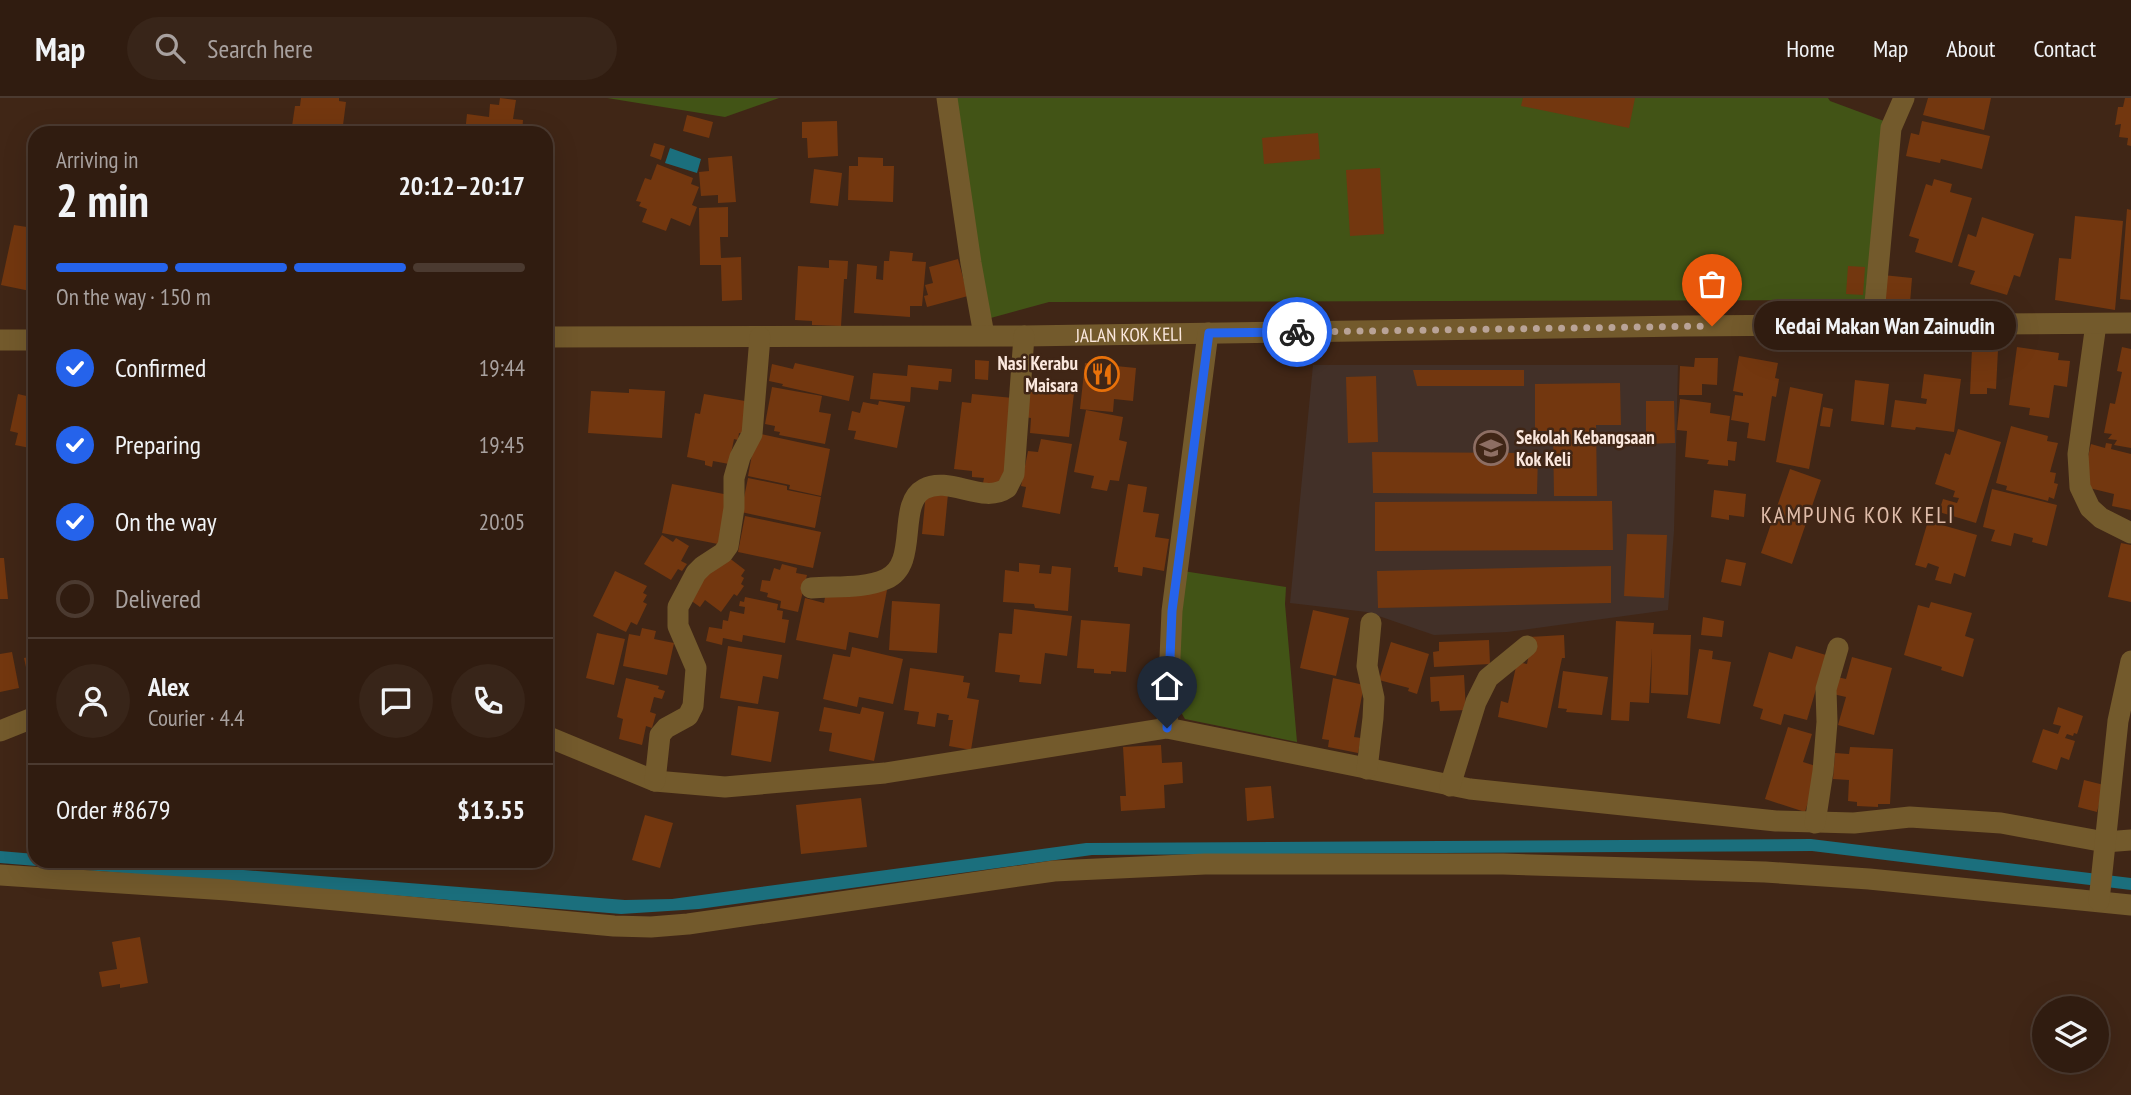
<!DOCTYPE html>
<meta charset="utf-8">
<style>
:root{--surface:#301c10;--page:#382519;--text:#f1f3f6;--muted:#a8a19f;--line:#4b3a30;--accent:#2563eb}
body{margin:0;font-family:"PT Sans Narrow",sans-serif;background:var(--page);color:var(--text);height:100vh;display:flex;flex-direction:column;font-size:26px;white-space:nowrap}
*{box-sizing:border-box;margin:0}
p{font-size:23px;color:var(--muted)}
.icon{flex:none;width:38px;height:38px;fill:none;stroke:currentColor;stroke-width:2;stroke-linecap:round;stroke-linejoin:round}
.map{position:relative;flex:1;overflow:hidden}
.side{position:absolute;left:28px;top:28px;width:525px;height:742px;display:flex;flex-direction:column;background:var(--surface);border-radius:21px;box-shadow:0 7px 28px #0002,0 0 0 2px var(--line)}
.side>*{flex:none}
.controls{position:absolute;left:2032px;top:898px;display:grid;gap:14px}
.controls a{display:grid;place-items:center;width:77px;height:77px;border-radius:50%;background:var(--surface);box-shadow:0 7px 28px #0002,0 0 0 2px var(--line);font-size:35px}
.pin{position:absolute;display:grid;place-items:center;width:60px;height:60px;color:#fff;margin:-72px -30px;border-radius:50% 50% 50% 0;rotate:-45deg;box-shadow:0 0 7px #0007}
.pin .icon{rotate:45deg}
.courier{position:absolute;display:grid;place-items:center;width:70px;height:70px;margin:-35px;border:5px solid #2563eb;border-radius:50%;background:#fff;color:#222;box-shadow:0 2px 9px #0007}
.bubble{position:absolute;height:49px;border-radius:24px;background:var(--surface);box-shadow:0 7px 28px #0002,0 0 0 2px var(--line);font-size:23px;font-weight:700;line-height:49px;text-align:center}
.overview em{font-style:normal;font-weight:700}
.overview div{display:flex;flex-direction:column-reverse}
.overview{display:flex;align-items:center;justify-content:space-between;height:119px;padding:0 28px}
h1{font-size:46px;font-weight:700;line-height:52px}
.bar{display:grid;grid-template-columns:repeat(4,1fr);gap:10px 7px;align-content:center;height:84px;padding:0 28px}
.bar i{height:9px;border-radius:5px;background:var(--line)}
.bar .selected{background:var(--accent)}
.bar p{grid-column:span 4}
.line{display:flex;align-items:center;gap:18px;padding:0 28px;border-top:2px solid var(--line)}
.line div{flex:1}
.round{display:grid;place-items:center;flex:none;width:74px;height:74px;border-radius:37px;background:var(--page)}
ol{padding:0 28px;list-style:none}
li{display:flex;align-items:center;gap:21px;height:77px}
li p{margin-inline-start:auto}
li .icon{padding:7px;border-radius:50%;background:var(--accent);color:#fff;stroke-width:4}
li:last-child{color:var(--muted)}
li i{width:38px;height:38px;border:4px solid var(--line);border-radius:50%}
header{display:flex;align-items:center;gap:42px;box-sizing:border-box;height:98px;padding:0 35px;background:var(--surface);border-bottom:2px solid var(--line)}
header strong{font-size:33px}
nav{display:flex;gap:38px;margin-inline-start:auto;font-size:24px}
.search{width:490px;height:63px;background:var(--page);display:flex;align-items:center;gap:18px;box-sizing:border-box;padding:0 24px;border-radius:38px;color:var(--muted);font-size:26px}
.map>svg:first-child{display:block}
.education{fill:#423028}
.green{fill:#425416}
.water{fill:#1b6f7d}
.building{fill:#73370f}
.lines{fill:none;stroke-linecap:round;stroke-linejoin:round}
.minor{stroke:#735a2c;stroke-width:21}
.done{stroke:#b9a397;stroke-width:7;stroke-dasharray:0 12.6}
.route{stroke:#2563eb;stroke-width:9}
.labels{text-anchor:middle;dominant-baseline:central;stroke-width:5;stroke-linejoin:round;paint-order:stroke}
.street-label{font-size:19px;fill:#fae7dd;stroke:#402616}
.poi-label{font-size:19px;font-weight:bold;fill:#fae7dd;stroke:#402616;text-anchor:end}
.quarter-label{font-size:23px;letter-spacing:2px;fill:#dfbca9;stroke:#402616}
</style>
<header>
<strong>Map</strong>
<div class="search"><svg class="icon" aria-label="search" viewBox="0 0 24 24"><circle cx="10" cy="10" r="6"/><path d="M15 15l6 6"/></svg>Search here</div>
<nav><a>Home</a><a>Map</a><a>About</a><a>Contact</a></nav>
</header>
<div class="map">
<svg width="2131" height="997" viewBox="0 0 2131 997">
<rect width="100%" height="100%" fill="#402616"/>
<!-- education -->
<path class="education" d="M1313 267H1678L1674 433 1668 512 1507 534 1434 537 1367 514 1290 505Z"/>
<!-- green -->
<path class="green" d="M607 0H779L725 19Z
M954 0H1828L1830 3 1884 23 1865 202 1049 204 987 221Z
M1183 473 1286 489 1285 506 1297 644 1185 621 1176 606Z"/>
<!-- water -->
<path class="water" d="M670 50 701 61 697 75 665 65Z
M1811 741 2131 780V792L1812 753 1092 757 699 811 621 816 0 765V753L35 756V763H129L625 802 672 801 1086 745Z"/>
<!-- building -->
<path class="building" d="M301 0H339V3L346 4 342 35H291L295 8H300Z
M500 0 516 2 513 21 523 22 522 35H465L467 16 489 19 490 6 499 7Z
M1523 0H1635L1629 30 1521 8Z
M1928 0H1991L1984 32 1923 17Z
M2125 0H2131V48L2127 47 2128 40 2119 39 2121 26 2115 27 2118 9H2123Z
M687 17 713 24 709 40 683 33Z
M837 23 838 58 808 60 807 40H802V24Z
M1922 23 1990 38 1982 71 1941 61 1940 65 1906 58 1911 35 1919 37Z
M1318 35 1320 61 1264 66 1262 40Z
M654 45 665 48 661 62 650 58Z
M732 58 736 104 718 105V97L701 98 699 74 709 73 708 60Z
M858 59 883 60V68H894L893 104 848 102 849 68H858Z
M657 66 693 80 691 86 699 89 692 107 697 109 690 128 671 120 666 133 642 124 647 111 639 108 641 104 636 103 645 80 651 82Z
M1380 70 1384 136 1350 138 1346 72Z
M814 71 842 75 838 108 810 105Z
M1934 81 1952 86 1950 94 1972 100 1952 165 1915 154 1919 141 1909 138 1926 86 1932 88Z
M728 109V139H720L721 160 741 159 742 202 722 203 721 167H700L699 110Z
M2127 111 2131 112V202L2120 201Z
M2075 118 2123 123 2115 212 2055 202 2059 160 2071 161Z
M1982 119 2034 136 2020 179 2014 177 2007 197 1970 186 1975 173 1958 168 1968 136 1976 139Z
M29 120 35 122V194L1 187 14 127 27 129Z
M890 153 913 155 912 163 926 164 922 208H910V219L854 215 857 166 877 168 876 181 883 182 884 163H889Z
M958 161 968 198 927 209 924 198 928 197 925 187 933 185 929 169Z
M829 162 848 163 847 181H844L841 228 812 227V223L795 222 798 168 829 170Z
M1848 168 1865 169 1863 197 1846 196Z
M1883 177 1912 180 1910 205 1881 202Z
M2017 249 2059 255 2058 262 2070 263 2067 289 2054 287 2049 320 2029 317 2030 310 2009 307Z
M2122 249 2131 251V350L2114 347 2117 342 2108 341 2112 336 2104 335 2110 305 2115 306 2122 274 2117 273Z
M1972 250 1998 252 1996 291 1987 290V296H1970Z
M1739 258 1778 265 1775 280 1779 281 1776 299 1772 298 1765 343 1747 340 1749 325 1731 322 1735 297 1743 298V295L1733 293Z
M1695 260H1718L1717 287 1702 286V297H1679L1680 268 1694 269Z
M975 262 989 263 988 282 975 281Z
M795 265 854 278 849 303 782 288 783 286 769 283 772 266 793 271Z
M1085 265 1136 270 1133 303 1114 301 1113 314 1080 311Z
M908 267 952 271 951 284 939 283 938 292 911 289 910 304 870 301 873 275 907 278Z
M1413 272H1524V288H1417Z
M1924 276 1961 281 1954 334 1916 329 1915 332 1891 329 1895 302 1926 306 1927 301 1921 300Z
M1376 278 1378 344 1348 345 1346 279Z
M1855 282 1889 286 1884 327 1851 323Z
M1027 285 1052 287 1051 292 1074 295 1069 339 1030 335 1031 320 1024 319Z
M1620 285 1621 327H1596L1597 398H1554L1553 333H1535V286Z
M772 289 822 298 819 314 831 316 825 346 779 337 780 334 774 333 775 328 765 326Z
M1790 289 1823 296 1809 371 1776 364Z
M629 291 665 293 662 340 588 335 591 293 629 295Z
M18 296 35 300V351L15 347 18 335 10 333Z
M704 296 751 304 745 336 739 335 738 342 734 341 729 366 713 363 712 369 705 367V363L687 359 695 315 700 316Z
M972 296 1013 300 1003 387 983 385 984 380 972 379V373L954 371 962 304 971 305Z
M1680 301 1711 305 1710 315 1730 318 1727 343 1737 344 1735 363 1728 362V368L1707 366 1709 362 1685 359 1687 333 1677 332Z
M879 303 905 308 897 350 854 341 856 333 848 332 852 313 860 315 863 304 878 307Z
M1646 303H1674L1675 345 1646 346Z
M1823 309 1833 311 1830 329 1820 328Z
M1086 312 1123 319 1119 342 1127 344 1119 383 1110 382 1107 393 1091 390 1094 378 1074 374Z
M2011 328 2048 338 2047 343 2058 345 2050 374 2056 375 2054 385 2058 386 2054 401 2049 399 2048 403 2006 392 2007 388 1996 385Z
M1958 331 2001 344 1976 425 1939 414 1943 401 1957 405 1959 400 1953 399 1955 393 1935 386 1945 355 1950 357Z
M756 335 830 351 821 398 789 391 790 387 748 378Z
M1041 341 1072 346 1060 416 1022 409 1026 389 1021 388 1028 353 1038 354Z
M2106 345 2112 346 2111 351 2131 356V412L2112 408 2114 396 2081 388 2091 346 2105 350Z
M1372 354 1538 355 1537 396 1373 395Z
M1790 371 1821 382 1792 466 1761 455Z
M748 380 787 388V392L821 399 815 430 741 414Z
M672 386 729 397 723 447 662 435Z
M1128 386 1147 389 1143 414 1159 416 1155 439 1169 441 1164 473 1143 469 1142 478 1118 474V469H1114Z
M1992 391 2057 407 2047 448 2032 444 2033 440 2014 435 2011 448 1991 443 1995 432 1983 429Z
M1714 392 1746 396 1744 419 1729 417V422L1711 419Z
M926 394 948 396 944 438 922 436Z
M1612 403 1613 452 1375 453V404Z
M745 418 821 434 813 470 738 454Z
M1928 423 1977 437 1965 479 1954 475 1951 486 1935 482 1939 469 1928 465 1926 470 1915 467Z
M1627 436 1667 437 1664 500 1624 498Z
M662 437 673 444 676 440 689 448 681 463 687 466 682 473 678 471 671 482 644 466Z
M2121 445 2131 447V504L2108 499Z
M728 459 745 472 741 478 744 480 741 486 744 488 737 498 734 496 721 514 705 502 700 509 686 499 718 463Z
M0 460H4L8 501H0Z
M1726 461 1746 465 1741 488 1721 484Z
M1019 465 1040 467 1039 475 1051 476 1052 468 1071 470 1068 513 1035 510 1034 506 1003 504 1005 472 1019 474Z
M782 466 797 470 796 475 807 477 798 514 780 510 781 503 767 499 768 495 760 493 762 482 770 483 774 470 780 472Z
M1611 468V505L1378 510 1377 473Z
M615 473 647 488 643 495 647 497 643 504 647 506 637 527 631 524 626 534 593 518Z
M852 484 887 492 878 540 849 534 846 552 796 542 805 500 824 505 826 494Z
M745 499 778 506 777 512 783 513 782 521 789 522 785 545 743 537 742 544 723 540 722 547 706 543 709 529 722 531 723 522 728 523 730 513 744 516 745 509 739 508 740 503 744 504Z
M892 503 940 506 937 555 889 552Z
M1931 504 1972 515 1965 538 1974 541 1963 579 1941 572 1942 569 1904 557 1918 507 1929 510Z
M35 507V553H34L26 508Z
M1014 511 1072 518 1067 558 1045 555 1041 586 1019 584 1020 577 995 574 999 535 1012 536Z
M1313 512 1349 520 1336 578 1300 570Z
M1703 519 1724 523 1722 539 1701 537Z
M1081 522 1130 526 1126 574 1111 573V576L1094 575V571L1077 570Z
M1616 523 1654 525 1653 536 1691 537 1688 597 1651 595 1652 550 1649 605 1630 604 1629 623 1611 622Z
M642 530 656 533 654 541 674 545 667 577 623 568 629 536 640 538Z
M597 535 625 541 614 587 586 580Z
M1564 537 1565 560H1562L1547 630 1498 619 1501 603 1508 605 1517 564 1527 566 1530 551 1529 539Z
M1489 542 1490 566 1434 569 1433 554 1439 553V544Z
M1391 544 1429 556 1417 596 1408 593 1409 590 1379 582Z
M728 548 782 557 778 581 763 578 758 606 720 600Z
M1796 548 1826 557 1807 622 1784 616 1781 627 1760 621 1763 611 1753 608 1769 554 1792 561Z
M852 549 903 561 893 606 859 599 857 609 823 601 833 556 850 559Z
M1699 551 1713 553 1712 561 1731 564 1720 626 1687 620Z
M12 554 19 590 0 594V556Z
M35 558V596L32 597 24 560Z
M1852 559 1892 570 1874 637 1838 627 1846 599 1833 596 1837 579 1846 581Z
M910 570 964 578 963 584 970 585 967 600 979 602 971 652 949 648 953 622H948L949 617 937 615 935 629 917 626 919 614 904 612Z
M1563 573 1608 579 1602 617 1566 614 1567 611 1558 610Z
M1464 577 1466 612 1440 613 1439 603 1431 604 1430 579Z
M626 580 659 588 658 591 665 593 662 601 654 599 650 614 656 616 652 630 646 628 642 647 619 641 623 621 617 619Z
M1333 580 1364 587 1354 639 1361 640 1358 655 1328 649 1329 642 1322 641Z
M738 608 779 614 771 664 731 657Z
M824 609 860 616 862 609 884 614 874 663 829 653 832 635 819 633Z
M2058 609 2083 618 2077 636 2074 635 2073 638 2067 636 2065 640 2075 643 2069 662 2061 659 2057 672 2032 664 2043 631 2058 636 2061 628 2053 626Z
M1788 629 1812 636 1803 664 1819 669 1805 714 1765 701Z
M1161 647 1162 665 1182 664 1183 685 1164 687 1165 710 1121 713 1120 698H1126L1123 649Z
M1850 649 1893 651 1890 706H1878V709L1857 708V704L1848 703 1849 682 1833 681 1835 655 1849 656Z
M2084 682 2104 687 2097 714 2078 709Z
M1271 688 1274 720 1247 723 1245 690Z
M861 700 867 749 801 756 796 707Z
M645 717 673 725 660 770 632 762Z
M140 839 148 885 120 890V886L102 889 99 874 117 871 112 844Z"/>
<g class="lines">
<!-- minor -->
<g class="minor">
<path d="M947 0 971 165 984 237"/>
<path d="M2096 226 2078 356 2080 389 2090 410 2101 420 2131 435"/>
<path d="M1873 227 1891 30 1904 0"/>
<path id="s1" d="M546 239 1024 238 1685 228 2131 225"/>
<path d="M0 242H35"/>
<path d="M811 490C835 488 864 491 886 481 920 466 896 406 924 391 949 377 983 407 1007 390L1014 376 1024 238"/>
<path d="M1167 630 1172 513 1208 235"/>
<path d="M0 633 35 619"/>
<path d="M546 638 655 683 725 689 885 675 1167 630 1470 691 1776 723 1854 725 1910 719 2001 725 2105 744 2131 742"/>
<path d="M1367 671 1373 620 1374 600 1367 568 1371 525"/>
<path d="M655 683 660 637 666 630 688 618 693 608 696 570 678 528V509L696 475 703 468 723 455 728 448 734 410V380L740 359 752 336 760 239"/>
<path d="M1450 688 1476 604 1488 580 1527 548"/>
<path d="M1815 725 1823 673 1827 624 1826 591 1838 550"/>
<path d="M0 777 227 792 614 828 651 829 688 826 1054 773 1205 766H1503L1765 774 1869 781 2131 807"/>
<path d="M2099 803 2118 623 2131 563"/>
</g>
</g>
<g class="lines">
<!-- done -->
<path class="done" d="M1297 234 1712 228"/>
<!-- route -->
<path class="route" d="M1167 630 1172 513 1209 235 1297 234"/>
</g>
<!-- icons -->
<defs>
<g id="restaurant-ring" transform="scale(1.75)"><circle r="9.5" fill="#402616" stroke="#e8710a" stroke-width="1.5"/><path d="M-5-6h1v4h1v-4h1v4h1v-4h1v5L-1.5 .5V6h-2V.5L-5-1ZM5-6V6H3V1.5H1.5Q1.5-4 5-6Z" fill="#e8710a"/></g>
<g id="school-ring" transform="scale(1.75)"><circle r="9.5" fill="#402616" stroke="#8d6e63" stroke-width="1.5"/><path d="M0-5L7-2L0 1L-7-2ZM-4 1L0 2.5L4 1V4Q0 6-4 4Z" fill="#8d6e63"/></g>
</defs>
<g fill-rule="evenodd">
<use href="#restaurant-ring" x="1102" y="276"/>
<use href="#school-ring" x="1491" y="350"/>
</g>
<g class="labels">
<!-- street labels -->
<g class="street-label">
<text stroke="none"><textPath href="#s1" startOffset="583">JALAN KOK KELI</textPath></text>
</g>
<!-- poi labels -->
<g class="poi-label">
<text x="1078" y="265">Nasi Kerabu<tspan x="1078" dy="22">Maisara</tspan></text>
<text x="1516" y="339" text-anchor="start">Sekolah Kebangsaan<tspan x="1516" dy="22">Kok Keli</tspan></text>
</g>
<!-- quarter labels -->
<g class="quarter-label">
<text x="1858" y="416">KAMPUNG KOK KELI</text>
</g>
</g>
</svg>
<div class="controls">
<a><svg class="icon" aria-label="layers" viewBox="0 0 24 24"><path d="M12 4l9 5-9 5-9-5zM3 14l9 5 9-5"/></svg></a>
</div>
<div class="pin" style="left:1712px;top:228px;background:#ea580c"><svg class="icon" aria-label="bag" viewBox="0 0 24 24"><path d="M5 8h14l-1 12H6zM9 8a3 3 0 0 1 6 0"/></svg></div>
<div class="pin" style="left:1167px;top:630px;background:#1f2937"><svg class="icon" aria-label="home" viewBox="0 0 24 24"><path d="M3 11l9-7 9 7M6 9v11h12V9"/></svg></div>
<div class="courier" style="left:1297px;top:234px"><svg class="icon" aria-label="bike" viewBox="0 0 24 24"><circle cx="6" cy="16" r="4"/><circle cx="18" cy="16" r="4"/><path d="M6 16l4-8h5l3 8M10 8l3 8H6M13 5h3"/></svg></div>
<div class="bubble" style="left:1754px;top:203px;width:262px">Kedai Makan Wan Zainudin</div>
<section class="side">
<div class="overview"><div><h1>2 min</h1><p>Arriving in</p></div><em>20:12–20:17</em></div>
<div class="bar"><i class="selected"></i><i class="selected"></i><i class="selected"></i><i></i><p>On the way · 150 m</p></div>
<ol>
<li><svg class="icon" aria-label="check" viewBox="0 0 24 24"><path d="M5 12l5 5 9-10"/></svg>Confirmed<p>19:44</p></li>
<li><svg class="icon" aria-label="check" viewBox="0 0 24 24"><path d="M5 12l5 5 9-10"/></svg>Preparing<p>19:45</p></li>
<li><svg class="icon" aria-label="check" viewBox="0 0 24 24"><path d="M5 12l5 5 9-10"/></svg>On the way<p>20:05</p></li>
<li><i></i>Delivered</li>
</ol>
<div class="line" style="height:126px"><a class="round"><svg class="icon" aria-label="person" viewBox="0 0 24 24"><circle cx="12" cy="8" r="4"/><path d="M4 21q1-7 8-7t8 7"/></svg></a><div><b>Alex</b><p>Courier · 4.4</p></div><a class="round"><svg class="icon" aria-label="chat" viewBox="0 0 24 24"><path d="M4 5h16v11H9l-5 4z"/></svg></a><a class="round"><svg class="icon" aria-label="phone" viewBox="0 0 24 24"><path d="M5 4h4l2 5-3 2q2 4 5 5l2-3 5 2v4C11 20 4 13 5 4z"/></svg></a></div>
<div class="line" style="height:91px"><div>Order #8679</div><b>$13.55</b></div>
</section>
</div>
